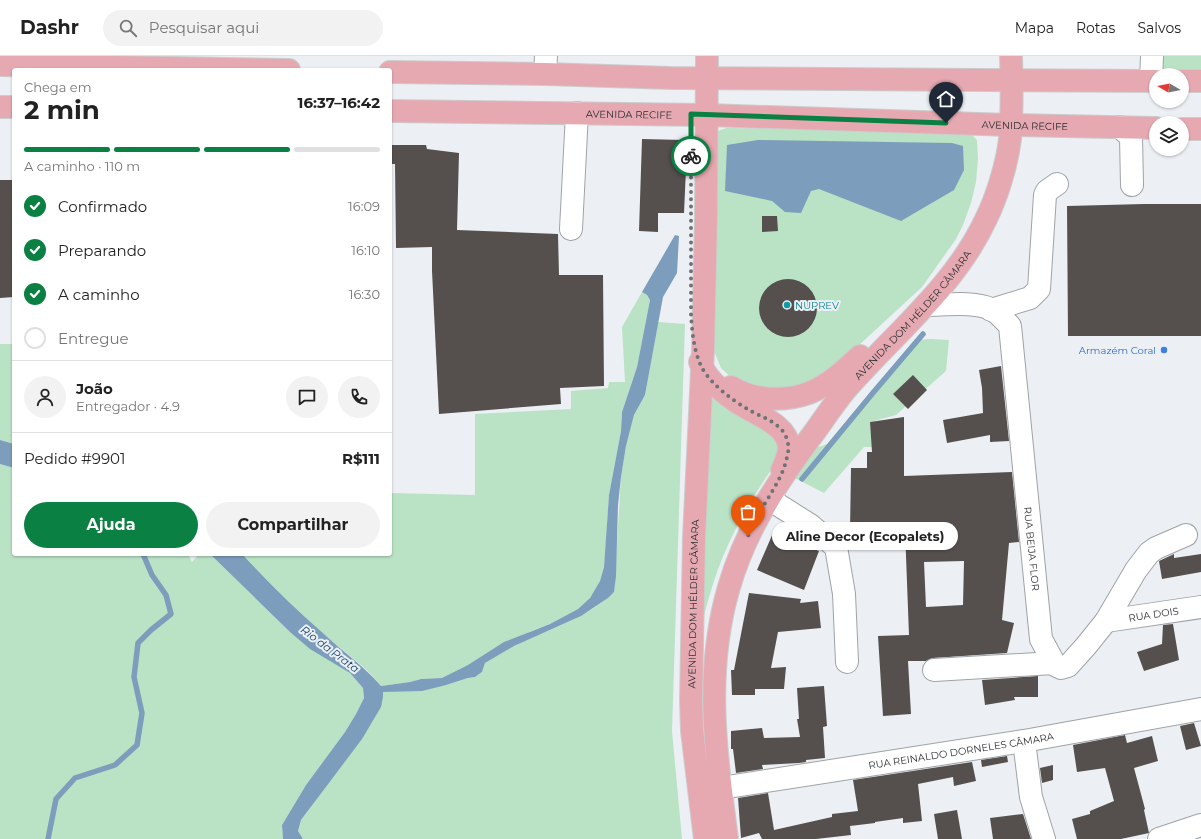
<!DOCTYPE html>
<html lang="pt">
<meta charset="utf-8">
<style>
:root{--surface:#fff;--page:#f2f2f2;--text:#222;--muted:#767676;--line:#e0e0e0;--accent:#0b8043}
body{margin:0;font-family:Montserrat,sans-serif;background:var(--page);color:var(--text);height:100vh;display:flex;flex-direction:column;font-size:15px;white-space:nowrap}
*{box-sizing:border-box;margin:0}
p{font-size:13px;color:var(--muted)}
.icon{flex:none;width:22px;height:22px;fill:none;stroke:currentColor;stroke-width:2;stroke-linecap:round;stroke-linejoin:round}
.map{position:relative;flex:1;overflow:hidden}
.panel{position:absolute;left:12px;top:12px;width:380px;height:488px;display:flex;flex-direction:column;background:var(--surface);border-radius:4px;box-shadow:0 1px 3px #0004}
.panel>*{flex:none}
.needle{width:26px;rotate:279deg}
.tools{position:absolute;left:1149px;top:12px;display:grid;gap:8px}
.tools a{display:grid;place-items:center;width:40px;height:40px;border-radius:50%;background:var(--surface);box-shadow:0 1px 3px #0004;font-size:20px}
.pin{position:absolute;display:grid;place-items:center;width:34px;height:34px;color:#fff;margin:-41px -17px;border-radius:50% 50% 50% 0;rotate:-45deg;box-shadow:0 0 4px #0007}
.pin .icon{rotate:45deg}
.courier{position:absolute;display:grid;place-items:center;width:40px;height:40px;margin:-20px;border:3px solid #0b8043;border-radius:50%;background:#fff;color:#222;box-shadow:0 1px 5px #0007}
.bubble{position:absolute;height:28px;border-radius:14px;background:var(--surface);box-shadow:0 1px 3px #0004;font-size:13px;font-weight:700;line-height:28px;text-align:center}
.headline em{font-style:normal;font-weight:700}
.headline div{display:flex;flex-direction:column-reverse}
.headline{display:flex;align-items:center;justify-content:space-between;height:68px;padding:0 12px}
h1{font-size:26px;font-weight:700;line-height:30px}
.bar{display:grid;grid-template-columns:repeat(4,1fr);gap:6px 4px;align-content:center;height:48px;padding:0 12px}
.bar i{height:5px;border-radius:3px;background:var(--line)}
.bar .current{background:var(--accent)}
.bar p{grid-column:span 4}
.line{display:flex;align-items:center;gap:10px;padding:0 12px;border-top:1px solid var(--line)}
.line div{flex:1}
.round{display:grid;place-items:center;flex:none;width:42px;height:42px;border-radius:21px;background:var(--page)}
ol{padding:0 12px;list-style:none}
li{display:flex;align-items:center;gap:12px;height:44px}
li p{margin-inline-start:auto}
li .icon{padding:4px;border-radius:50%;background:var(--accent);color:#fff;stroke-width:4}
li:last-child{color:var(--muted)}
li i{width:22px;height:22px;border:2px solid var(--line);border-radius:50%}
.primary-button{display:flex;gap:8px;margin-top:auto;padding:8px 12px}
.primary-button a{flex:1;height:46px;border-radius:24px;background:var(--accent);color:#fff;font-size:16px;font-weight:700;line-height:46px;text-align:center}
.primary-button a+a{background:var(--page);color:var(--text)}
header{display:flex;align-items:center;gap:24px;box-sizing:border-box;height:56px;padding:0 20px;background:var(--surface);border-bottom:1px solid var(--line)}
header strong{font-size:19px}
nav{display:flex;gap:22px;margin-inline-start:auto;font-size:14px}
.search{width:280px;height:36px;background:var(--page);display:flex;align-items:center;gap:10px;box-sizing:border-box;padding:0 14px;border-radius:22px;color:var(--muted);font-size:15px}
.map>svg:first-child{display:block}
.green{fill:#bae2c5}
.water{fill:#7d9dbc}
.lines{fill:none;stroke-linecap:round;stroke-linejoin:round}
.stream{stroke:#7d9dbc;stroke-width:5.5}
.building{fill:#55504e;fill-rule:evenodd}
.minor-casing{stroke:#9fa3a7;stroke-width:24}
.major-casing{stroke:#cccdcd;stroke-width:24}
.minor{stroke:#fff;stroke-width:22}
.major{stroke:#e6a9b1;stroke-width:22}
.done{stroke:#6f7275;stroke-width:4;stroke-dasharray:0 7.2}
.route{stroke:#0b8043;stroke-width:5}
.culture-dot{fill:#0f9aa8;stroke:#ecf0f5;stroke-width:1.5}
.shop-dot{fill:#3f7fe0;stroke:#ecf0f5;stroke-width:1.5}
.labels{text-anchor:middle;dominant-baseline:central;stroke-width:4;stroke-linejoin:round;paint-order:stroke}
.street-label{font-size:10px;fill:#2c2e30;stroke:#ecf0f5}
.culture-label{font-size:10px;fill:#0d838f;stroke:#ecf0f5;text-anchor:start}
.shop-label{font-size:10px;fill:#366cbe;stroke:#ecf0f5;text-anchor:end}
.water-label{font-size:11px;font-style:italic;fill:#0b426a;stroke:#ecf0f5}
</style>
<header>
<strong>Dashr</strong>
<div class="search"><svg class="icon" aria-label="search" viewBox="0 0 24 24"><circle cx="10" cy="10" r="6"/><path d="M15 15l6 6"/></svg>Pesquisar aqui</div>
<nav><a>Mapa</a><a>Rotas</a><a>Salvos</a></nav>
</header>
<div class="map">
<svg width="1201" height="783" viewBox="0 0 1201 783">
<rect width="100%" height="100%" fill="#ecf0f5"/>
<!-- green -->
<path class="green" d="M1158 0H1201V20L1169 19 1161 13Z
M727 72 967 76 972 79 977 84 978 103 976 126 971 147 963 169 956 183 922 231 832 314 788 337 736 326 721 312 714 295 710 277 716 77 720 74Z
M642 236 647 239 650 244 637 311 622 356 621 375 609 439 606 487 604 511 600 525 590 542 578 553 550 568 531 575 455 617 442 622 421 623 410 626 381 630C365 609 343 596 324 578 295 553 268 526 242 498H390V437L475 439V358L571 353V335L608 332 609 326H625L622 271Z
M658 266 685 268 672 675 682 783H303L298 775 301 764 313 748 382 636 446 629 468 622 475 621 482 616 485 607C495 601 504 595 514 590 548 573 586 563 614 536L621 421 626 390 634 359 645 339Z
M931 283 949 284 946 315 896 359 870 366 872 391H864L824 437 791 420 810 394 827 388 915 284Z
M0 288H14V388L0 384Z
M705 327 767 370 783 397C762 426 743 456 728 489 713 521 705 556 696 591Z
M0 408 14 412V498H188L192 506 199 498H210L290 576 350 617 363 632 364 642 356 658 345 676 306 729 282 769 283 783H0Z"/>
<!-- water -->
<path class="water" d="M758 84 952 87 963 90 964 114 954 134 901 165 819 133 811 135 801 157 785 156 772 145 725 135 727 89Z
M675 179 679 180 677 217 663 241 645 339 634 359 626 390 621 421 618 449 616 520 614 536 608 542 581 560 514 590 485 607 482 616 475 621 468 622 446 629 422 635 383 636V641L381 651 362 683 301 764 298 775 303 783H283L282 769 306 729 345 676 356 658 364 642 363 632 350 617 310 593 290 576 210 498H242C268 526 295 553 324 578 343 596 364 610 381 630L410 626 421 623 442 622 468 609 504 586 550 568 578 553 590 542 600 525 604 511 609 439 621 375 622 356 637 311 650 244 647 239 642 236Z
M0 384 14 388V412L0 408Z"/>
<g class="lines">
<!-- stream -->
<path class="stream" d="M802 423 872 338 923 278
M48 783 56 743 75 722 115 709 137 689 142 657 134 621 138 587 151 574 171 558 166 539 152 519 143 498"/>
</g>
<!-- building -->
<path class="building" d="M642 83 684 84 686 113 684 157H658V176L639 175Z
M390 89H426L427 93 459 97 457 174 558 178 559 219H603L604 330 560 332 561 348 439 358 432 215V191L396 192 395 108H390Z
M0 124H14V241L0 242Z
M1144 148H1201V280H1068L1067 150Z
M762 160H777L778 175 762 176Z
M759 252a29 29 0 1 1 58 0a29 29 0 1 1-58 0Z
M1001 310 1009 385 990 386V379L947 387 943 364 983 357 982 332 979 314Z
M913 319 927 334 908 353 893 338Z
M904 361V420L1012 416 1019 486 1009 487 1002 564 1014 567 1007 597 933 602 926 605H908L911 658 883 660 878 580 909 579 905 474 850 475 851 412H867V396H872L870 366ZM964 505 963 549 926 551 924 506Z
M773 477 819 495 804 534 757 514Z
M1174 498V502L1201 498V516L1162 523 1159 505Z
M749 537 801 543 800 547 818 545 821 572 778 576 771 612 786 611 784 633H755V639H732L731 614H734Z
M1173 568 1179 604 1144 615 1137 596 1162 588 1163 569Z
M1038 620V641H1014L1015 644 985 649 982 624Z
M824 630 827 670 823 671 825 702 806 704V706L799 707 762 709 763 713 736 717 733 693H731V675L762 672 764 682 800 681 797 663H799L797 632Z
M1194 667 1201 690 1186 694 1180 670Z
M1125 679 1127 687 1152 680 1158 705 1134 712 1145 753 1144 754 1149 777 1121 783H1077L1072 763 1090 758V755L1114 745 1105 712 1077 716 1073 689Z
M1007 700 1008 706 982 711 981 704Z
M972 706 976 725 954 730 953 721 918 728 922 765 903 767V762L875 766V767L850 770 851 779 816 783H762L759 777 741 782 738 742 768 737 774 774 832 761V758L858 755 853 724Z
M1053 709V724L1042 727 1040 712Z
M957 754 962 783H938L934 758Z
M1023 758 1031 783H993L990 762Z"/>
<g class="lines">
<!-- minor casing -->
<g class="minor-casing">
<g id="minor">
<path d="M545 18 546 0"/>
<path d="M1151 25 1152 0"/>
<path d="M1120 71 1131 81 1132 129"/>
<path d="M571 173 577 57"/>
<path id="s1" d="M926 249C945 249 974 245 991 253 999 257 1004 264 1010 270L1041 583 1055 609 1061 612 1068 610 1086 590 1106 565 1136 514 1149 497 1156 492 1186 479"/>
<path d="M991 254 1030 242 1039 233 1045 139 1047 135 1057 128"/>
<path d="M769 443 810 469 836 491 844 538 847 606"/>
<path id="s2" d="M1106 565 1201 551"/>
<path d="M934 614 1054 607"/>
<path d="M1024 685 1031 741 1044 783"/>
<path id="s3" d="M721 732 1024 685 1201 653"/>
<path d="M1159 783 1201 769"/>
</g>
</g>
<!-- major casing -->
<g class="major-casing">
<g id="major">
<path d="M0 9 289 14"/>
<path d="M390 16 545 18 671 22 1156 25"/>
<path d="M1182 25H1201"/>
<path d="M0 51H14"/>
<path id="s4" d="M390 55 707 59 1010 69 1156 72"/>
<path d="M1182 73H1201"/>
<path d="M700 306C706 323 722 336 737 346 753 358 787 367 789 391 789 399 785 407 782 414"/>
<path d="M731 331C754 345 784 346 809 337 829 329 845 314 860 300"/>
<path id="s5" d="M705 783 692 675 691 644 694 482 703 294 706 162 707 0"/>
<path id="s6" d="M727 783C716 697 704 616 729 531 746 472 780 422 816 374 826 360 836 345 847 332 895 277 955 230 986 163 997 141 1007 108 1010 83 1012 56 1012 28 1011 0"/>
</g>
</g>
<!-- minor -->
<use href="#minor" class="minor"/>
<!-- major -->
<use href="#major" class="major"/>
</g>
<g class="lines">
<!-- done -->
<path class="done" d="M691 100V258C692 276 694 296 702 312 711 328 733 345 749 354 760 360 772 364 781 373 788 381 790 391 787 401 783 421 770 438 760 456 756 464 752 472 748 480"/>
<!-- route -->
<path class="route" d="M691 100V58L946 67"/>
</g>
<!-- markers -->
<circle class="culture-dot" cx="787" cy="249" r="4"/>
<circle class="shop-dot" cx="1164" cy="294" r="4"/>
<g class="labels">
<!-- street labels -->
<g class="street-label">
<text stroke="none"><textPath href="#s4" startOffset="239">AVENIDA RECIFE</textPath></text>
<text stroke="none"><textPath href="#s4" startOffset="635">AVENIDA RECIFE</textPath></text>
<text stroke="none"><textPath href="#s6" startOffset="585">AVENIDA DOM HÉLDER CÂMARA</textPath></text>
<text stroke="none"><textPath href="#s1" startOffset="315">RUA BEIJA FLOR</textPath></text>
<text stroke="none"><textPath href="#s5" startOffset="236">AVENIDA DOM HÉLDER CÂMARA</textPath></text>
<text stroke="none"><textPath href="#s2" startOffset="48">RUA DOIS</textPath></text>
<text stroke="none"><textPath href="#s3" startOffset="243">RUA REINALDO DORNELES CÂMARA</textPath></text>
</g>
<!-- culture labels -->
<g class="culture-label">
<text x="795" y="249">NUPREV</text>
</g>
<!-- shop labels -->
<g class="shop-label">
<text x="1156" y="294">Armazém Coral</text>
</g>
<!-- water labels -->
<g class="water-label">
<text transform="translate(330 593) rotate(37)">Rio da Prata</text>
</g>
</g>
</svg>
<div class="tools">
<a><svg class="needle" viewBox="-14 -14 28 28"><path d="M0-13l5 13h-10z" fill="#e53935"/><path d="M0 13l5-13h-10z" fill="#767676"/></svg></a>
<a><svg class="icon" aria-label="layers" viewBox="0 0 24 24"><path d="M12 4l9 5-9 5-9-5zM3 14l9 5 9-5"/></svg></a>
</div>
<div class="pin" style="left:748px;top:480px;background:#ea580c"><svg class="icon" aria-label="bag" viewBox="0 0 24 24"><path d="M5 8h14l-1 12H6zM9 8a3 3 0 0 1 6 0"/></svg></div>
<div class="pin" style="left:946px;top:67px;background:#1f2937"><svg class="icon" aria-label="home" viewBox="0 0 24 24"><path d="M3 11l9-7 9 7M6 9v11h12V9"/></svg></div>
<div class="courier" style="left:691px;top:100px"><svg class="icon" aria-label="bike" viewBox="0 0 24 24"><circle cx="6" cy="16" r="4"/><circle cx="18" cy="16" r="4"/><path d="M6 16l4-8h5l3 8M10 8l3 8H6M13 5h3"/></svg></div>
<div class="bubble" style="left:772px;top:466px;width:186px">Aline Decor (Ecopalets)</div>
<section class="panel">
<div class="headline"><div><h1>2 min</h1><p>Chega em</p></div><em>16:37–16:42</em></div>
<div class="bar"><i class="current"></i><i class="current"></i><i class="current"></i><i></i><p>A caminho · 110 m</p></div>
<ol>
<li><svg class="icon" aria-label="check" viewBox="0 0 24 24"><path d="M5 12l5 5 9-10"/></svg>Confirmado<p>16:09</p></li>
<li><svg class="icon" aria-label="check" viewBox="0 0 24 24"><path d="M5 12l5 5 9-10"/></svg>Preparando<p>16:10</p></li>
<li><svg class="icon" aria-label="check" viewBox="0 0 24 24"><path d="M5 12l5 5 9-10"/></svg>A caminho<p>16:30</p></li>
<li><i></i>Entregue</li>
</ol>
<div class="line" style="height:72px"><a class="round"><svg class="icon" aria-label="person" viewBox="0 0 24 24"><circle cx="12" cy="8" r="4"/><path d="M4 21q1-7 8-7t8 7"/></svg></a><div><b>João</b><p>Entregador · 4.9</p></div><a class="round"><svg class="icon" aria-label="chat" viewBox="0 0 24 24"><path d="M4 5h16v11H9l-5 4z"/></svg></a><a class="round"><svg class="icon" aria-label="phone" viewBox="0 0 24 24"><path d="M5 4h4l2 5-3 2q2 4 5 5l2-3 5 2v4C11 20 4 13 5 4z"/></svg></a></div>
<div class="line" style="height:52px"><div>Pedido #9901</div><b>R$111</b></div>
<div class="primary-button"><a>Ajuda</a><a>Compartilhar</a></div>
</section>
</div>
